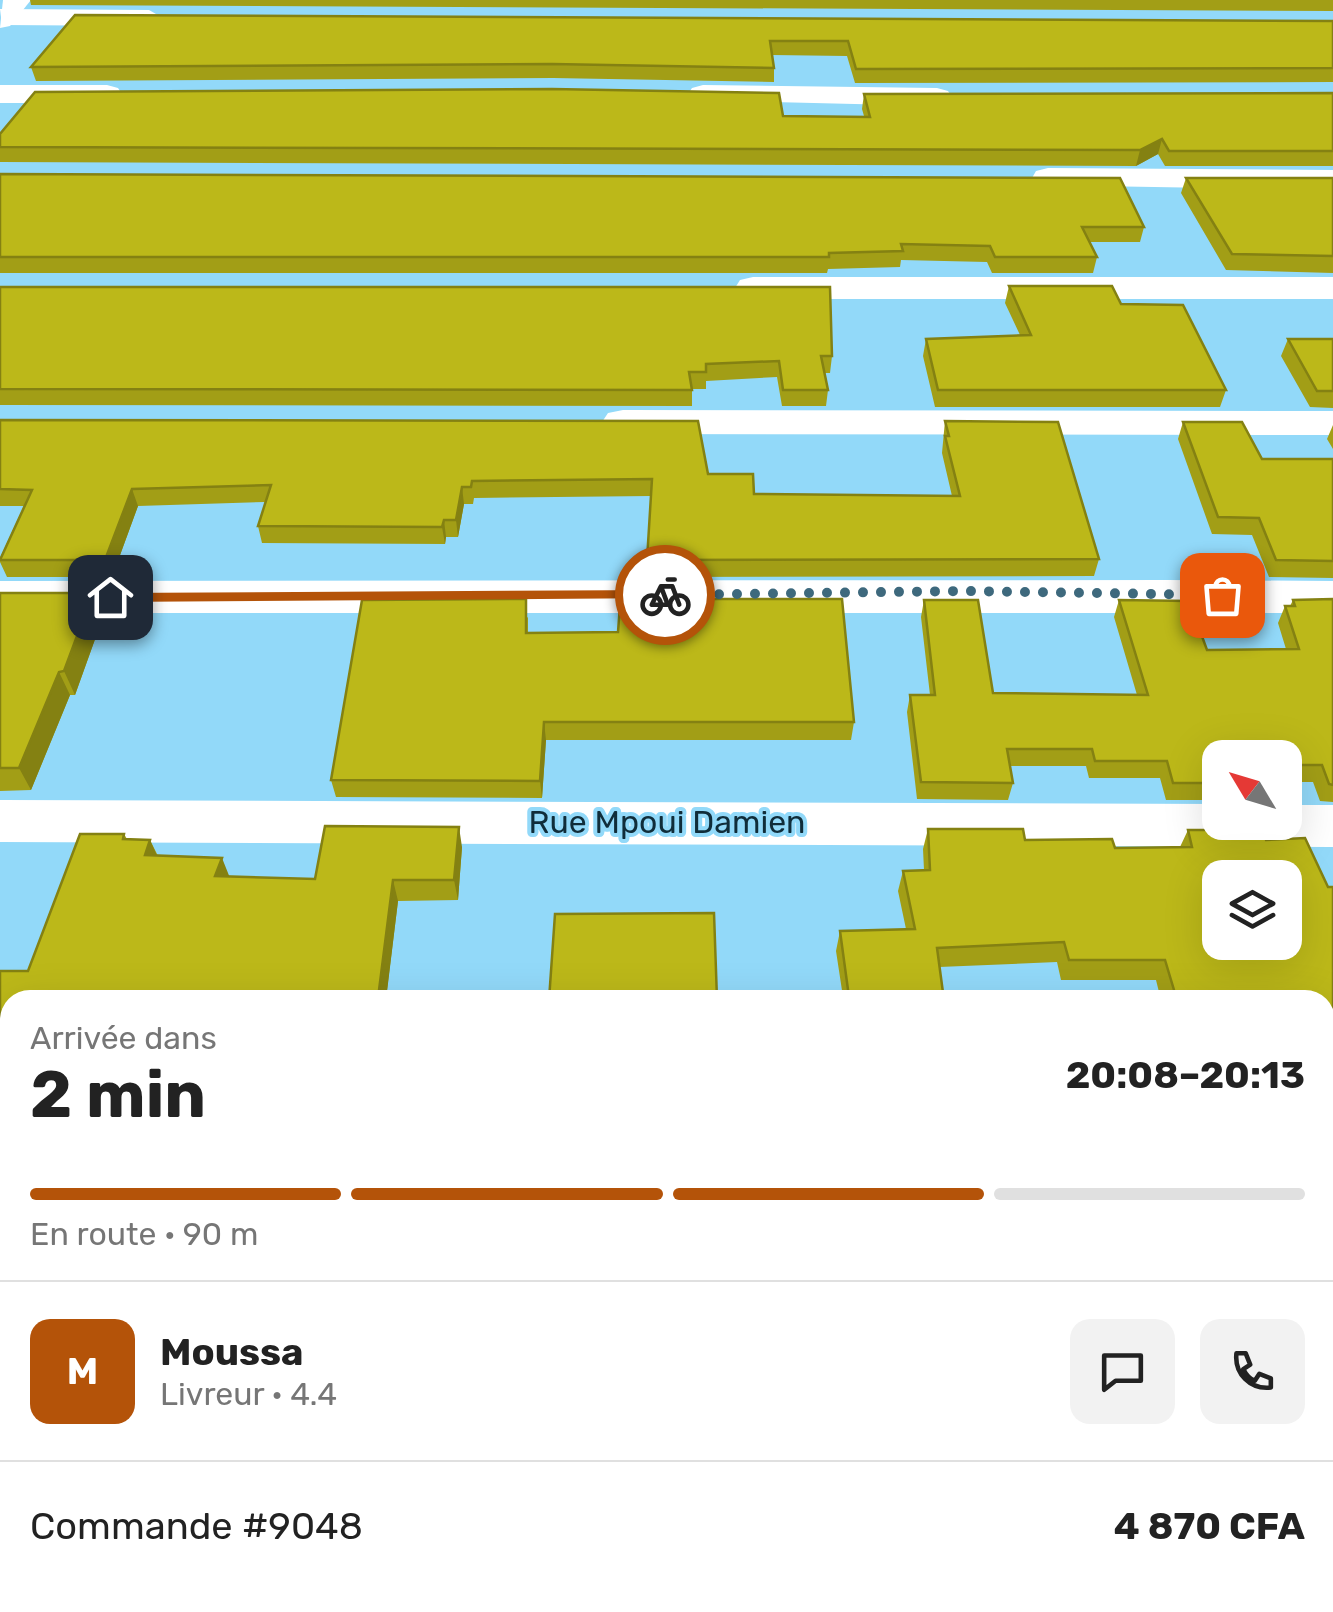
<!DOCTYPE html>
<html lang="fr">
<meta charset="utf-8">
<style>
:root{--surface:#fff;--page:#f2f2f2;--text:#222;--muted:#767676;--line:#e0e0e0;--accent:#b45309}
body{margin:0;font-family:Rubik,sans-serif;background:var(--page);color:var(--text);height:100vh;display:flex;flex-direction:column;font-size:38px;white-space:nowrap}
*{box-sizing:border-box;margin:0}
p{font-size:32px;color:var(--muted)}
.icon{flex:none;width:55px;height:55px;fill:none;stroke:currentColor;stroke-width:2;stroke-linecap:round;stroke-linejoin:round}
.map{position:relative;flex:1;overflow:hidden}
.panel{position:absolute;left:0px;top:990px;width:1335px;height:622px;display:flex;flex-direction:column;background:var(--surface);border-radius:30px 30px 0 0;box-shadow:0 10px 40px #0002}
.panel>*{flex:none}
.needle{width:65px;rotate:308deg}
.tools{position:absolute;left:1202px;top:740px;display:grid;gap:20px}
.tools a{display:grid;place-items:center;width:100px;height:100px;border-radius:20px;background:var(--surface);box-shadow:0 10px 40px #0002;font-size:50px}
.pin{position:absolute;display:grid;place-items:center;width:85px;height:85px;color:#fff;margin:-42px;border-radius:20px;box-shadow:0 5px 15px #0006}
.courier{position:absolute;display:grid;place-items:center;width:100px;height:100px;margin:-50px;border:8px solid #b45309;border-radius:50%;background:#fff;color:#222;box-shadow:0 2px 12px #0007}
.head em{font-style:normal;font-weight:700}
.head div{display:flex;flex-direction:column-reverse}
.head{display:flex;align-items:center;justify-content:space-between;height:170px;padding:0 30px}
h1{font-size:65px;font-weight:700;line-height:75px}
.bar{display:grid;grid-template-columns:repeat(4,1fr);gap:15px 10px;align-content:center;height:120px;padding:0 30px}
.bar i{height:12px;border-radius:8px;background:var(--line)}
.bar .active{background:var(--accent)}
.bar p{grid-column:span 4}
.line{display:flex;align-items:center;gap:25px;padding:0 30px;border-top:2px solid var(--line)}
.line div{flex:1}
.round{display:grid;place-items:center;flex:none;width:105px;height:105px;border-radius:20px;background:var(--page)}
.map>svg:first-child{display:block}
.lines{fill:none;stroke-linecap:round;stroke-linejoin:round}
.minor{fill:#fff;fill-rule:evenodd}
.secondary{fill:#fff;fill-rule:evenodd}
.wall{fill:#a29e16}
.shaded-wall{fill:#848112}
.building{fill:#bcb819;stroke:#848112;stroke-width:2.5;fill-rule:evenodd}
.route{fill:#b45309}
.done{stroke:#3e697d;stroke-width:10;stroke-dasharray:0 18}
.labels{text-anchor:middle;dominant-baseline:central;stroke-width:8;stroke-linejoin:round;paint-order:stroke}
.street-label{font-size:32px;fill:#102d3a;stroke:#92d9f9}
</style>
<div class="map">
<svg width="1333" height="1612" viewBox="0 0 1333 1612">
<rect width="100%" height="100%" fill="#92d9f9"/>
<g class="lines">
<!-- minor -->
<path class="minor" d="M0 9 149 10 163 18 149 26 2 25Z
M0 85H107L118 88 122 94 118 100 107 103H0Z
M703 85 937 88 948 91 952 97 948 103 937 106 692 100 688 94 692 88Z
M1048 168 1333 170V190L1036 185 1032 178 1036 171Z
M753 277H1333V299H753L740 296 735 288 740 280Z
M623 410 1333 411V435L623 434 608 431 602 422 608 413Z
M1166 580 1333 581V613H0V581Z
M0 800 1220 804V822H1285V805H1333V847L0 842Z
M0 1129 10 1130V1192L0 1191Z
M1325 1130 1333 1131V1193L1325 1192Z"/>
<!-- secondary -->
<path class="secondary" d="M3 0H31L10 26 0 28Z"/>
</g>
<!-- wall -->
<path class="wall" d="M30 0H1333V11L31 5Z
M1333 21V82L855 83 847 56 772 55 774 68V82L553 78 36 81 31 67Z
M1333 93V166H1165L1158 154 1136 166 0 162V134L783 116H864L862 109 864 94Z
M0 174 1144 227 1140 242H1090L1097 257 1093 273H992L987 262 901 260 900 267 828 269 827 273H0Z
M1186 178H1333V273L1226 270 1181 193Z
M1009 286 1121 304 1226 390 1220 407H935L923 356 926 339 1020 335 1005 303Z
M0 287 832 356 830 373H824L828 390 826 406H782L777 377 706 381V389H692V406L0 405Z
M1288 339H1333V408L1310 407 1281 356Z
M0 420 708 474 754 494 952 496 942 453 945 421 1099 559 1094 576 648 577 651 496 474 498 473 504H464L458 537H446L445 544 262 543 258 526 265 502 138 506 112 577H7L0 562V558L24 506H0Z
M1183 422 1262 459H1333V578L1269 577 1252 535 1212 534 1178 439Z
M1333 425V449L1327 439Z
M0 593H93L103 617 75 695H70L31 790 0 791Z
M1333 599V802L1320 801 1313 782H1285V758H1220V800H1166L1160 778H1089L1086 766H1010L1013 783 1008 800 917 799 907 712 910 695H930L921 617 924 600 993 693 1137 695 1114 617 1119 600 1207 650 1286 649 1278 623 1285 606H1290L1293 600Z
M528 617V633L854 722 851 740H546L542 798 336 797 331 780Z
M928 829 1025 840 1115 848 1180 847 1188 830 1266 840 1328 887H1333V1127L1331 1126 1325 1134V1000H1161L1156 980H1061L1057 962 939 967 944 1000 717 999 843 997 836 951 840 931 906 929 898 891 903 871 924 870 923 849Z
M124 834 127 839 150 840 158 856 229 877 315 879 462 847 458 900 398 901 386 998 10 1000V1128L9 1127 0 1126V971H28Z
M1325 1324H1333V1612H1193L1192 1608 1152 1605 1151 1602H1325Z
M0 1385 10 1602H41L39 1612H0Z
M541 1602 770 1612H541Z"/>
<!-- shaded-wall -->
<path class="shaded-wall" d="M1162 139 1158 154 1136 166 1140 150Z
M462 487 464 504 458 537 456 520Z
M132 489 138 506 112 577 105 560Z
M444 520 446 537 445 544 442 527Z
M93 593 103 617 75 695 64 671Z
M59 672 70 695 31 790 19 768Z
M544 722 546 740 542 798 540 781Z
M459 827 462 847 458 900 454 880Z
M150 840 159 860 145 855Z
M222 858 230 878 215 876Z
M393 880 398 901 386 1000H378Z
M22 1602H41L39 1612H25L20 1609Z"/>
<!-- building -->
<path class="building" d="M75 15 1333 21V68L856 69 848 41H770L774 68 552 64 31 67Z
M552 89 779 93 783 116 870 117 864 94 1333 93V151H1169L1162 139 1140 150 0 147V134L35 92Z
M0 174 1120 178 1144 227H1082L1097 257H995L990 246 901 244 903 251 829 253V257H0Z
M1186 178H1333V256L1232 254Z
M1009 286H1112L1121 304 1183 305 1226 390H938L926 339 1031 335Z
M0 287H830L832 356H821L828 390H783L779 361 706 364V372H689L692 390 0 389Z
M1288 339H1333V391H1317Z
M0 420 698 421 708 474H753L754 494 960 496 945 436H949L945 421 1058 422 1099 559 647 560 652 479 472 481 471 487H462L456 520H444L442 527 258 526 271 485 132 489 105 560H0L32 490 0 489Z
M1183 422H1242L1262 459H1333V561L1276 560 1259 518 1218 517Z
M0 593H93L64 671 59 672 19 768H0Z
M526 599V633L618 632 620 605 645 606V599H842L854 722H544L540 781 331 780 362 600Z
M1333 599V785L1329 784 1322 765H1285V758H1220V783H1173L1167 761H1095L1092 749H1007L1013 783 921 782 910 695H935L924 600H978L993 693 1148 695 1119 600 1189 601 1207 650 1299 649 1285 606H1295L1293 600Z
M325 826 459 827 454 880H393L378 998 426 1000H10V1115H0V1044L5 1029H0V971H28L80 834H124L123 839 150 840 145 855 222 858 215 876 315 879Z
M928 829H1023L1025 840 1112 839 1115 848 1192 847 1188 830H1262L1266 840 1305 838 1328 887H1333V1121H1325V1000H1177L1165 960H1069L1064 942 937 948 944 1000H549L555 914 714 913 717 999 849 997 840 931 915 929 903 871 930 870ZM1220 878H1285V942H1220Z
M1325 1324H1333V1357L1325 1331Z
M0 1385H10V1602H22L20 1609 0 1610Z
M1325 1395H1333V1612H1208L1206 1602H1325Z
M541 1602H770V1612H608L609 1608 541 1610Z"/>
<!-- route -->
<path class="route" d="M665 590 670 592V598L110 602 103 597 110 593Z"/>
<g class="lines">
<!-- done -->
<path class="done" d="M665 595 964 591 1222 595"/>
</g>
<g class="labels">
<!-- street labels -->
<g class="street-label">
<text x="667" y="822">Rue Mpoui Damien</text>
</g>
</g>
</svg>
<div class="tools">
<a><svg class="needle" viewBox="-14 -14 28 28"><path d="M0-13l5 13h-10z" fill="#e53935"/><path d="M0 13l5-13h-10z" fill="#767676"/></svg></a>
<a><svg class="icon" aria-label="layers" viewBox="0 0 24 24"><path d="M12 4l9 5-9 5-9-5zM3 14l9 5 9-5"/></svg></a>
</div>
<div class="pin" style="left:1222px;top:595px;background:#ea580c"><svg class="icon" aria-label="bag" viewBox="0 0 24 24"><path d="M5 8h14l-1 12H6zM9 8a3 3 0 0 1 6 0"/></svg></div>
<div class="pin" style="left:110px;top:597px;background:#1f2937"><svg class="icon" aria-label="home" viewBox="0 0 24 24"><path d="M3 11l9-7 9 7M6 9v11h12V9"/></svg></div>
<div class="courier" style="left:665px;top:595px"><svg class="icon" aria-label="bike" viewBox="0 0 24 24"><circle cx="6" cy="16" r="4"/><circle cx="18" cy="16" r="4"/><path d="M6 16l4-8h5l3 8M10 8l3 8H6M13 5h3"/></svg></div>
<section class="panel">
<div class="head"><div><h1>2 min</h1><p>Arrivée dans</p></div><em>20:08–20:13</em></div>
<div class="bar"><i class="active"></i><i class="active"></i><i class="active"></i><i></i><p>En route · 90 m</p></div>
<div class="line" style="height:180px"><b class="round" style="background:var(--accent);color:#fff">M</b><div><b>Moussa</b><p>Livreur · 4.4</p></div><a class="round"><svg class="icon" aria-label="chat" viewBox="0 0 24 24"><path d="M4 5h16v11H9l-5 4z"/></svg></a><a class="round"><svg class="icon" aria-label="phone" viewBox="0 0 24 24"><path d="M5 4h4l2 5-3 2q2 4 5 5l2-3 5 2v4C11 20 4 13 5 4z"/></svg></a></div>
<div class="line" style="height:130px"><div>Commande #9048</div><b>4 870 CFA</b></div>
</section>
</div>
